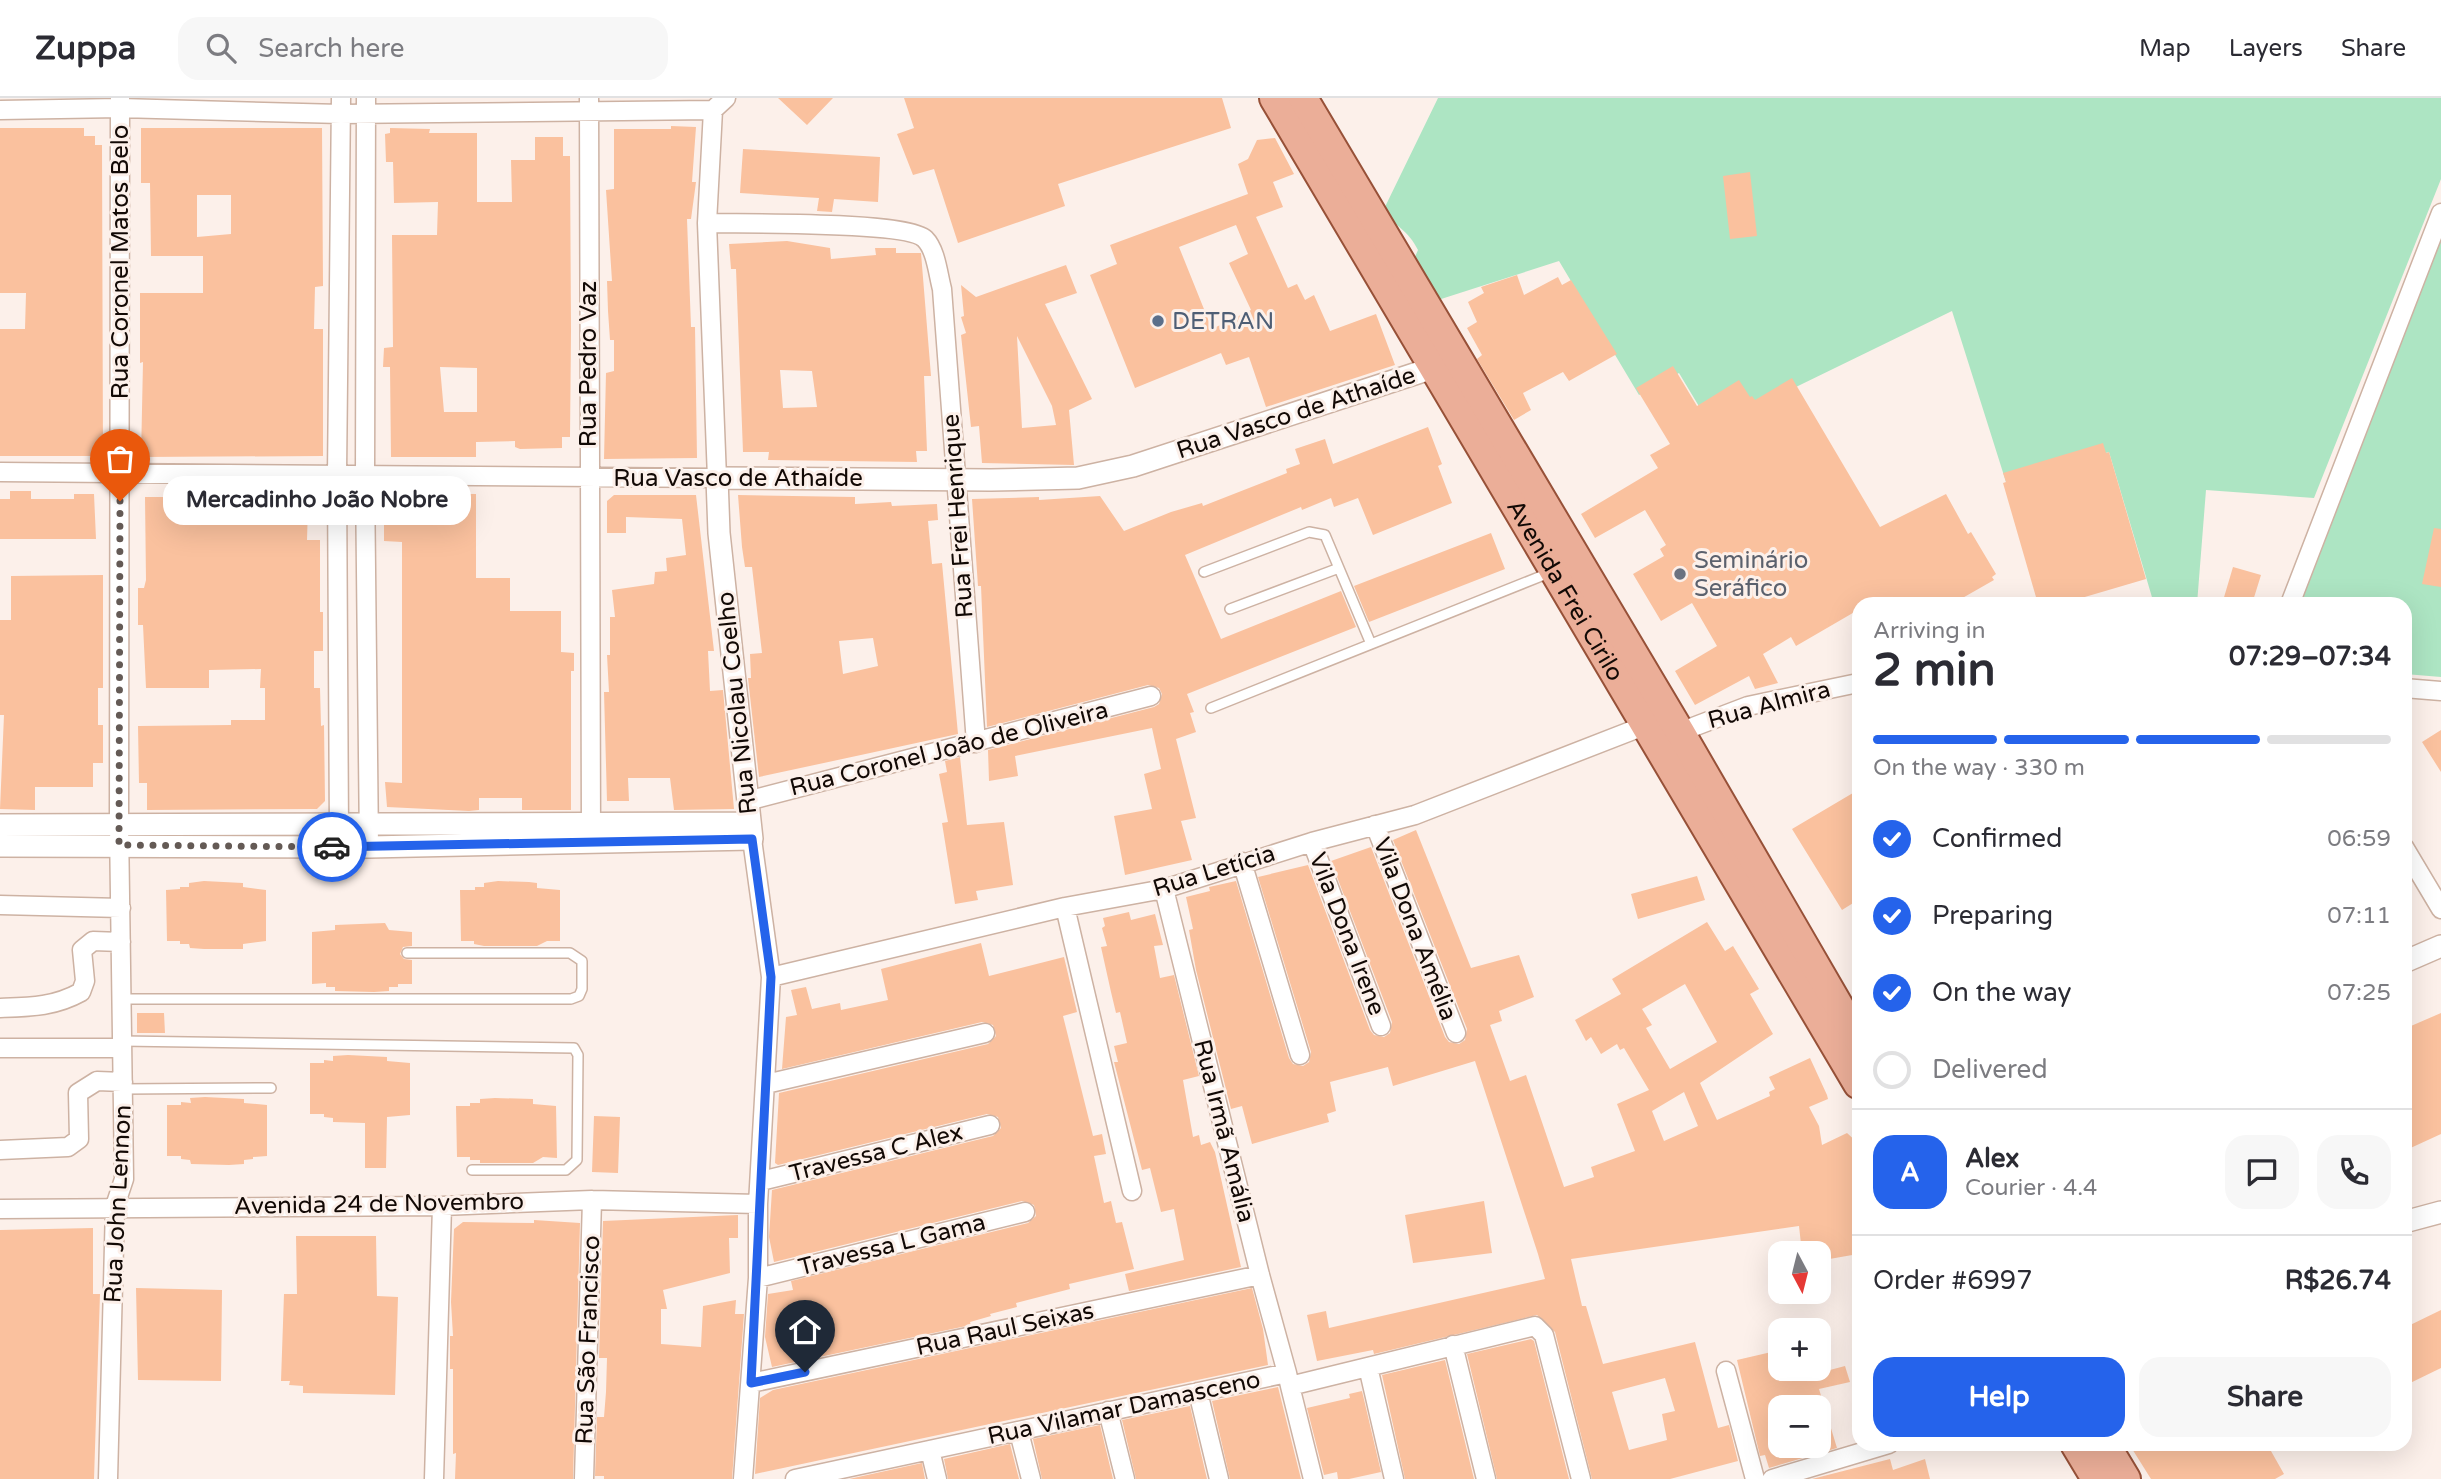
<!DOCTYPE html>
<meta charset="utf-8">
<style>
:root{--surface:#fff;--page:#f7f7f7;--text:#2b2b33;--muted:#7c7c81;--line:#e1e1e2;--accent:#2563eb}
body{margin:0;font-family:"Varela Round",sans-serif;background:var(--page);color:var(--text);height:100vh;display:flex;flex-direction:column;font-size:26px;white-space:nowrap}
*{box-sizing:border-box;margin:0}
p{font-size:23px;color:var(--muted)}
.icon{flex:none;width:38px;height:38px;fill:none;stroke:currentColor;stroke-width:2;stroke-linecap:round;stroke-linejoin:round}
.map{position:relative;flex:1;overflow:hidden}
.side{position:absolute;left:1852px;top:499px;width:560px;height:854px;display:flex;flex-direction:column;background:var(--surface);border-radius:21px;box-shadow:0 7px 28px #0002}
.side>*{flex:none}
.needle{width:46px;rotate:173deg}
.controls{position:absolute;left:1768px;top:1143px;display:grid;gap:14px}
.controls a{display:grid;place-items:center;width:63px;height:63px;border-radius:14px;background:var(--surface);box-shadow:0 7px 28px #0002;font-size:35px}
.pin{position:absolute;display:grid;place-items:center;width:60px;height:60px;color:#fff;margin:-72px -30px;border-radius:50% 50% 50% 0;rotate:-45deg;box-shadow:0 0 7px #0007}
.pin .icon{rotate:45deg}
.courier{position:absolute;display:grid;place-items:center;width:70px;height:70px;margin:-35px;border:5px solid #2563eb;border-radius:50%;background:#fff;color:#222;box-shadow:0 2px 9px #0007}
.bubble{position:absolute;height:49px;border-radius:21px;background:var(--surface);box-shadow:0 7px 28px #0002;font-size:23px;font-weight:700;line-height:49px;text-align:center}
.headline em{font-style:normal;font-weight:700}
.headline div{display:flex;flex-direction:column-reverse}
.headline{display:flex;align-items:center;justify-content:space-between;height:119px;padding:0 21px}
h1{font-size:46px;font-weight:700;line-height:52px}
.bar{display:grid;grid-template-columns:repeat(4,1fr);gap:10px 7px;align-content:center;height:84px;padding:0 21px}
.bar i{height:9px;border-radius:5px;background:var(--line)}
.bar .active{background:var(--accent)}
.bar p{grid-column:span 4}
.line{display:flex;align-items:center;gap:18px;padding:0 21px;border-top:2px solid var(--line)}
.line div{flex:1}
.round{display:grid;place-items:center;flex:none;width:74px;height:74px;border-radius:21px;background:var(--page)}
ol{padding:0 21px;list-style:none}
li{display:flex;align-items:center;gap:21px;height:77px}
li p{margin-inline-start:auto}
li .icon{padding:7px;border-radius:50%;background:var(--accent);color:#fff;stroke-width:4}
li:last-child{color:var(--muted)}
li i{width:38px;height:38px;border:4px solid var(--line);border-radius:50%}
.cta{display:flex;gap:14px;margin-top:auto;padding:14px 21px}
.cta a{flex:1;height:80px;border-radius:21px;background:var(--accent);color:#fff;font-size:28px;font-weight:700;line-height:80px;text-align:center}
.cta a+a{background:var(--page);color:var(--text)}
header{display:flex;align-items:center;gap:42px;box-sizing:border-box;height:98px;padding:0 35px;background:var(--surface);border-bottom:2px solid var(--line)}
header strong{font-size:33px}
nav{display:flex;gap:38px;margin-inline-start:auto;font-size:24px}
.search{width:490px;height:63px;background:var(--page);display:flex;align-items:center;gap:18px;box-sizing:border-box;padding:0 24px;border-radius:21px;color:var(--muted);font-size:26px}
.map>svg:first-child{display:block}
.green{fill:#ade5c3}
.building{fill:#fac19e;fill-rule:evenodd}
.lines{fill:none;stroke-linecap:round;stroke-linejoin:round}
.service-casing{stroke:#cdb2a3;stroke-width:12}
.minor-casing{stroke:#cdb2a3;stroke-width:21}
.tertiary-casing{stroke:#cdb2a3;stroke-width:24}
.primary-casing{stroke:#975138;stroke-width:32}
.service{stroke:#fff;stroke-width:9}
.minor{stroke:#fff;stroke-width:18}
.tertiary{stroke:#fff;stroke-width:21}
.primary{stroke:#ebae98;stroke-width:28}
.done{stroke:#645a55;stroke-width:7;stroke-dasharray:0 12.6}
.route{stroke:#2563eb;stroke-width:9}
.service-dot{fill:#5c6f8a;stroke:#fcf0ea;stroke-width:2.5}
.worship-dot{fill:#6b7280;stroke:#fcf0ea;stroke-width:2.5}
.labels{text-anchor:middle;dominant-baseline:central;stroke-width:6;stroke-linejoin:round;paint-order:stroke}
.street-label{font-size:24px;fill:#120905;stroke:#fcf0ea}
.service-label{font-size:24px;fill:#4e5e75;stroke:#fcf0ea;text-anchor:start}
.worship-label{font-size:24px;fill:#5b616d;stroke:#fcf0ea;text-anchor:start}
</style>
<header>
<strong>Zuppa</strong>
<div class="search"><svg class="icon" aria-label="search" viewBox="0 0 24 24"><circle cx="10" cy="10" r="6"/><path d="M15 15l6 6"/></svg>Search here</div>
<nav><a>Map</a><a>Layers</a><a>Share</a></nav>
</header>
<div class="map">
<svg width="2441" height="1381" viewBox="0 0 2441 1381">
<rect width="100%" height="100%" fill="#fcf0ea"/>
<!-- green -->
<path class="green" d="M1438 0H2441V81L2314 400 2206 392 2197 506H2154L2109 354 2006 384 1952 213 1798 288 1715 335 1679 275 1639 297 1559 163 1438 202 1414 161 1418 152C1408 132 1396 129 1383 113Z
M2441 140V579L2405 576 2404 506H2299Z"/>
<!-- building -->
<path class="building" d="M778 0H833L807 27Z
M904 0H1222L1231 30 1058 86 1065 108 958 145 934 71 913 77 897 36 914 30Z
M671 28 696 29 692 84H696L691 121H687L691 229H695L697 360 604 361 606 275 614 273V242H610L608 213 607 183H612L606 92 614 91V31H671Z
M0 30H84V38H95V47H102L103 358H0V231H25L26 195H0Z
M141 30H322L323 188 315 189 314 231H323V358L141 359 143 264 140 265V195H203V158H151L150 85H141ZM197 97H231V136L197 139Z
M390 30 430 31 429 35H477V104H512L511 62H535V39H563V58H570L571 233 570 339H562V350L520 351 515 349V343L476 344V359H391L390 269H383L384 250 393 249 392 137H437L438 104 394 105 393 64H386L385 36 390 35ZM440 269 477 270V314H444Z
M1275 40 1294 76 1273 84 1283 109 1256 119 1288 190 1297 186 1305 202 1314 197 1330 233 1376 216 1395 267 1266 309 1249 259 1226 267 1221 255 1135 290 1090 177 1117 166 1110 147 1248 96 1238 66 1248 61 1257 42ZM1236 127 1248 156 1229 165 1251 212 1212 231 1179 149Z
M743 51 880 59 878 104 834 101 832 114 817 113 819 100 740 95Z
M1750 74 1757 138 1730 141 1723 78Z
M787 143 830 150 831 161 876 157 875 150H896V155H921L931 278H924L927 353H916L917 364 768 362 769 354H743L736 171H731L729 146ZM780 272 812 273 817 309 783 310Z
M1066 167 1077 195 1045 206 1092 301 1069 312 1074 367 982 365 979 328 971 329 961 237 966 235 961 219 964 218 961 187 976 199ZM1017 238 1052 308 1056 327 1022 330Z
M1517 177 1524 197 1558 179 1562 187 1571 182 1617 256 1569 283 1563 274 1523 295 1531 312 1514 322 1477 261 1482 257 1467 230 1477 224 1468 204 1484 195 1481 189Z
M1673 268 1697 308 1739 282 1750 299 1752 298 1755 302 1792 280 1880 429 1946 396 1968 436 1971 434 1996 476 1992 479 1994 482 1952 506H1858V512L1796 548 1791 539 1763 556 1778 585 1755 591 1749 578 1695 607 1675 573 1717 548 1692 505 1661 523 1633 476 1664 458 1660 451 1666 447 1645 412 1595 440 1581 416 1658 370 1650 357 1670 346 1636 290Z
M1428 329 1442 366 1438 368 1452 405 1373 437 1358 400 1334 409 1331 400 1302 412 1301 409 1185 457 1221 541 1341 493 1356 529 1187 596 1194 614 1190 615 1196 634 1176 641 1196 720 1181 723 1192 762 1125 777 1114 718 1152 711 1144 676 1161 671 1152 630 1015 658 1018 678 989 683 988 652 1154 609 1159 606 1162 596 1159 590 1148 587 987 629 981 488H978L972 401 1039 399V402L1100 398 1124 433 1171 414 1202 405 1203 408 1287 375 1286 371 1300 366 1295 351 1325 341 1333 366Z
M2103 345 2106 355 2109 354 2146 481 2061 506H2038L2003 385 2006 384 2003 375Z
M10 393H31V401H74V396H94L96 441H0V401H10Z
M384 395 476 396V480H510V513H561V554L574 555V573H571V712H522V700H479V712L469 713 387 709 385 684 402 685V444L384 443Z
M181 396H260V409H308L307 442H320V514H323V553H314V590H320L321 628 324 627 325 703 317 711 147 712V685H139L138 628 231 627V622H265V590H260L261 571 209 572V590H146L143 527H138V490H144L146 482 145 399H181Z
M614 397H696L714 553H708L710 593 723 592 734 711 674 712 670 680H628L629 703H607L604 594H609L607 557H610V519H615L612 492 654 486 655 474 667 473 666 460 686 457 682 421 626 419V435H607V403Z
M738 397 855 399V406L891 404 892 408 937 406 938 422 928 423 932 466 942 465 958 636 759 679 748 580H751L750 556 762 555 752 469H745L742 449ZM873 540 878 568 843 576 839 543Z
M2434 430 2441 431V489L2422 486Z
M1491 435 1505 471 1369 524 1354 488Z
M2233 469 2261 477 2252 506H2222Z
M103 477V590H98V627H103V665H93V689H35V712L0 711 4 617H0V522H11V478Z
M2441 632V674L2422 644Z
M960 659 967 727 1004 724 1013 787 976 793 978 802 955 806 942 725 948 724 939 676 947 674 945 663Z
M1858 692V802L1842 812 1792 731Z
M1416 732 1471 870 1519 857 1534 899 1499 913 1502 923 1490 927 1510 983 1526 977 1564 1089 1594 1079 1591 1069 1635 1053 1617 1006 1649 992 1624 950 1620 952 1617 946 1601 956 1591 939 1586 943 1575 922 1621 896 1612 881 1707 824 1725 853 1733 848 1759 891 1750 896 1773 936 1700 985 1717 1022 1770 998 1769 994 1775 991 1769 979 1810 960 1827 997 1828 1001 1809 1009 1819 1028 1822 1047 1847 1035 1858 1045V1156L1818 1163V1155H1802L1799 1128 1571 1161 1582 1208H1586L1603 1266 1695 1244 1718 1330 1729 1327 1738 1363 1670 1381H1592L1555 1234 1537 1217 1374 1256 1373 1252 1317 1263 1307 1217 1326 1213 1329 1230 1545 1181 1538 1156 1475 963 1393 988 1388 969 1330 984 1336 1013 1327 1016 1329 1024 1252 1046 1242 1008 1231 1011 1196 872 1189 832 1193 831 1186 799 1210 793 1209 789 1236 783 1289 960 1293 966 1303 968 1309 964 1311 954 1258 779 1308 767 1370 932 1374 937 1384 939 1390 935 1392 924 1331 763 1371 749 1445 939 1449 944 1459 946 1465 942 1467 931 1393 742ZM1685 886 1717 944 1670 971 1646 930 1652 927 1642 911ZM1684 994 1698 1028 1664 1043 1652 1013ZM1665 1280 1675 1313 1662 1316 1667 1342 1629 1352 1612 1294Z
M1697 778 1705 802 1638 821 1631 796Z
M204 783 243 785V789L266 792V843L243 846V851H204L190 850 189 846H180V843H167L166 792 180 791V789H189V785Z
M498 783 529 784 537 785V790L560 792V843H547L537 848H484L474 846V843H461L460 792H475V789H484V785Z
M1129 814 1131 822 1155 816 1163 847 1154 848 1160 880 1174 877 1199 978 1183 982 1193 1039 1199 1037 1201 1047 1210 1044 1215 1054 1241 1169 1129 1193 1125 1176 1184 1162 1174 1111 1161 1114 1150 1070 1142 1072 1114 964H1118L1114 948 1127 945 1120 914 1116 915 1111 894 1101 849 1107 848 1102 830 1105 828 1103 820Z
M385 825 389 832 412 834V848L403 849 400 856 404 861 412 862V886H398V889H389V893L374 894 335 893V889H326V885L312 886V834L335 832V827Z
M981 845 989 878 1064 859 1077 914 1063 918 1093 1038 1102 1036 1106 1056 1094 1058 1104 1105 1111 1103 1116 1125 1122 1124 1134 1171 1069 1186 1070 1191 1016 1205 1017 1209 990 1216 991 1218 970 1224 971 1227 772 1269 765 1239 768 1196 793 1192 791 1183 1028 1125 1036 1118 1034 1107 1022 1103 774 1164 769 1139 772 1092 993 1038 1001 1030 998 1019 987 1016 778 1067 775 1065 779 995 988 946 996 938 993 927 982 924 782 971 786 919 797 917 791 892 806 889 812 911 840 905 841 912 888 902 881 871Z
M137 915H164L165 935H137Z
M2441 915V1036L2404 1053V1000L2412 997 2404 979V931Z
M348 957 387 959V963L410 965V1017L387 1019 386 1070H365V1025L333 1024V1020L324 1019V1016H310V965H324V962L333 963V958Z
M205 999 244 1001V1005L267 1007V1058L253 1059V1061L244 1062V1066L229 1067 191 1066 190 1062 181 1061V1058H167V1007H181V1004L191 1005 190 1000Z
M495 1000 533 1001V1006L556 1008 557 1060 543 1059 533 1065H480V1062H470V1059H457L456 1008H470V1005H480V1001Z
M594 1018 620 1019 618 1075 592 1074Z
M1484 1103 1492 1155 1413 1165 1405 1117Z
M738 1117V1140H729L730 1175 663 1192 667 1211H661V1246L701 1249 703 1208 736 1202 735 1216H744L732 1381H604V1378H595L597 1319H604L606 1294 607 1260H599L603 1123Z
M534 1122 580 1125 573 1381H455L456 1355 453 1356V1271H450V1238H453L451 1204 454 1131 463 1124 534 1125Z
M93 1130V1196H100L94 1381H0V1132Z
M296 1138H376L377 1198 398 1199 395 1297 303 1295V1288L289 1287 290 1283H281L284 1196H297Z
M136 1190 222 1192 221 1283 138 1282Z
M1252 1190 1263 1231 1268 1267 755 1376 760 1300 773 1292Z
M2441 1212V1270L2404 1288V1230Z
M1531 1241 1534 1243 1569 1381H1497L1467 1256Z
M1780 1252V1270H1788L1796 1281 1845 1268 1850 1284 1819 1291 1837 1350 1769 1370 1765 1357 1760 1358 1737 1262ZM1780 1309H1818V1348H1780Z
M1445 1262 1474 1381H1405L1382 1277Z
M1278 1289 1301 1381H1230L1212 1303Z
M1362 1293 1381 1374 1349 1381H1338L1337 1374 1324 1377 1307 1310 1350 1300 1349 1296Z
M1190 1308 1207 1381H1136L1122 1322Z
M1100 1327 1113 1381H1042L1033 1341Z
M1010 1346 1019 1381H948L944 1361Z
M2129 1346H2267L2284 1376 2275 1381H2151Z
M1890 1361 1893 1372 1925 1361 1930 1381H1812Z
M922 1365 925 1381H849Z"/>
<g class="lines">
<!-- service casing -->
<g class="service-casing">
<path id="service" d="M1204 474 1309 434 1325 437 1371 546
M1230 511 1339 470
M1211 610 1549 475
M122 901H571L579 898 582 891V863L570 855H407
M122 943 574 950 578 957 577 1062 566 1072H472
M124 991 271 990"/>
</g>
<!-- minor casing -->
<g class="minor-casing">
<path id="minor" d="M366 0 365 380 369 749
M589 0 591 739
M0 12 120 10 341 16 713 12
M707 125C741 126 907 123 925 141 936 152 938 176 942 191L976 645
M0 374 717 380 707 125 713 12 726 0
M2290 506 2441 115
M2404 590 2441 593
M1670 632 1680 634 1748 608 1858 585
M747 703 1151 598
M1375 727 1456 935
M339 738 337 377 341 0
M1312 744 1381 928
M2404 749 2441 811
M1242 764 1300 957
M1164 791 1260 1177 1287 1275
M0 807 121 810
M1065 809 1132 1093
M771 879 1065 809 1164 791 1312 744 1415 717 1654 624
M0 910C30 909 54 909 81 894L85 883 82 852 93 843 121 844
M0 950H122
M766 986 985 935
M0 1052 68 1049 79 1041 78 995 97 983 123 984
M761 1083 990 1027
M0 1111 442 1108 592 1102 758 1106
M758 1180 1025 1114
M1453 1247 1486 1381
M1368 1269 1394 1381
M1726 1273 1755 1381
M751 1285 1260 1177
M1290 1288 1313 1381
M1198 1294 1219 1381
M1108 1313 1125 1381
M1019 1334 1031 1381
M930 1352 937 1381
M108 1381 115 1108 124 1081 119 727 120 0
M434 1381 442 1108
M584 1381 592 1102
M743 1381 758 1180V1106L771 879 752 741
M795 1381 1287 1275 1290 1288 1535 1228 1544 1237 1581 1381
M1772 1381 1889 1346"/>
</g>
<!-- tertiary casing -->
<g class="tertiary-casing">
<path id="tertiary" d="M0 727 750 725
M0 748 369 749 752 741 719 435 717 380 991 382 1078 380 1133 368 1445 266
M2404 864 2441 848
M2404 1124 2441 1114"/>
</g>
<!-- primary casing -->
<g class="primary-casing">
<g id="primary">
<path id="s1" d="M1274 0 1858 986"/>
<path d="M1303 0 1680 634 1858 941"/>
<path d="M2075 1346 2096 1381"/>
<path d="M2105 1346 2126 1381"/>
</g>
</g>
<!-- service -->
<use href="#service" class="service"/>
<!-- minor -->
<use href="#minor" class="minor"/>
<!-- tertiary -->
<use href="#tertiary" class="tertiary"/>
<!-- primary -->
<use href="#primary" class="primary"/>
</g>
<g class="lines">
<!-- done -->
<path class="done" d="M120 403 119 747 332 749"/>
<!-- route -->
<path class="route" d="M332 749 752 741 771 879 751 1285 805 1274"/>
</g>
<!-- markers -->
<circle class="service-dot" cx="1158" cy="223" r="7"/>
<circle class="worship-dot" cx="1680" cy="476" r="7"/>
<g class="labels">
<!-- street labels -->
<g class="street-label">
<text transform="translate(120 164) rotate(-90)">Rua Coronel Matos Belo</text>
<text transform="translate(588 266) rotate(-90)">Rua Pedro Vaz</text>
<text transform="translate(1296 315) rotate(-18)">Rua Vasco de Athaíde</text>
<text x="738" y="380">Rua Vasco de Athaíde</text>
<text transform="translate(958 418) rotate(-94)">Rua Frei Henrique</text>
<text stroke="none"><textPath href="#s1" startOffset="572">Avenida Frei Cirilo</textPath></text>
<text transform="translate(737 605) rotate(-96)">Rua Nicolau Coelho</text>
<text transform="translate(1769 607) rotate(-15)">Rua Almira</text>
<text transform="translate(949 651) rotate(-14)">Rua Coronel João de Oliveira</text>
<text transform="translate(1214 773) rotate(-17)">Rua Letícia</text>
<text transform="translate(1415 831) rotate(69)">Vila Dona Amélia</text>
<text transform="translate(1347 836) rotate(69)">Vila Dona Irene</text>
<text transform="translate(1224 1033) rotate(76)">Rua Irmã Amália</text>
<text transform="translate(876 1055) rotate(-14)">Travessa C Alex</text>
<text transform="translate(118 1106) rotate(-87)">Rua John Lennon</text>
<text transform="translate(379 1106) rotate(-1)">Avenida 24 de Novembro</text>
<text transform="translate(892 1147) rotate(-14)">Travessa L Gama</text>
<text transform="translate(1005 1231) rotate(-12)">Rua Raul Seixas</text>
<text transform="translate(588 1242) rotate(-88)">Rua São Francisco</text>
<text transform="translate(1124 1310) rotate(-12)">Rua Vilamar Damasceno</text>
</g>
<!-- service labels -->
<g class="service-label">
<text x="1172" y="223">DETRAN</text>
</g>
<!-- worship labels -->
<g class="worship-label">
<text x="1694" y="462">Seminário<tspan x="1694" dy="28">Seráfico</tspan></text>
</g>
</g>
</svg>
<div class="controls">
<a><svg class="needle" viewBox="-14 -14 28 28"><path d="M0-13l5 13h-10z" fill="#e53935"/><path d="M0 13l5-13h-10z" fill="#7c7c81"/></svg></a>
<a>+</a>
<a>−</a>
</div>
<div class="pin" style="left:120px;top:403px;background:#ea580c"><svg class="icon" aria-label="bag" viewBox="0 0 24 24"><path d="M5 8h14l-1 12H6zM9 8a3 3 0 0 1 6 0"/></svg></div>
<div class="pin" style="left:805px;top:1274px;background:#1f2937"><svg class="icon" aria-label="home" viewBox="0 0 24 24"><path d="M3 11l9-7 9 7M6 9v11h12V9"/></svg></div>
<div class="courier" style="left:332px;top:749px"><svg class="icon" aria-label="car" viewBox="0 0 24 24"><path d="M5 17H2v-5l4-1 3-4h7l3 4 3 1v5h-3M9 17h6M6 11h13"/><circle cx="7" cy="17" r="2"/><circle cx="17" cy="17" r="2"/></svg></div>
<div class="bubble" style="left:163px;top:378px;width:308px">Mercadinho João Nobre</div>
<section class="side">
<div class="headline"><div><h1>2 min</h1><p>Arriving in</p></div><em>07:29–07:34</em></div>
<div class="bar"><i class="active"></i><i class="active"></i><i class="active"></i><i></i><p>On the way · 330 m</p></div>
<ol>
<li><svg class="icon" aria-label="check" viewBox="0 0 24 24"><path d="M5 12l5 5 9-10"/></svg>Confirmed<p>06:59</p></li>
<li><svg class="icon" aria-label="check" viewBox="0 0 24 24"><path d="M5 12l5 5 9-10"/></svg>Preparing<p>07:11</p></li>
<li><svg class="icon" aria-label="check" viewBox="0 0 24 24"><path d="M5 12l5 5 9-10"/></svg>On the way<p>07:25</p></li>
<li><i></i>Delivered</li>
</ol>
<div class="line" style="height:126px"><b class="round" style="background:var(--accent);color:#fff">A</b><div><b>Alex</b><p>Courier · 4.4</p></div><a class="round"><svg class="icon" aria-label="chat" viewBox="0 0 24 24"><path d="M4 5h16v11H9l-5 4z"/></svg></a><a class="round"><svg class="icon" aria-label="phone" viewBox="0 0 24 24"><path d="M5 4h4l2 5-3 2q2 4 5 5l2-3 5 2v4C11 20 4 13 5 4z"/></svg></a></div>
<div class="line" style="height:91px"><div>Order #6997</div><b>R$26.74</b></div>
<div class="cta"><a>Help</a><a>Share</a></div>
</section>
</div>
